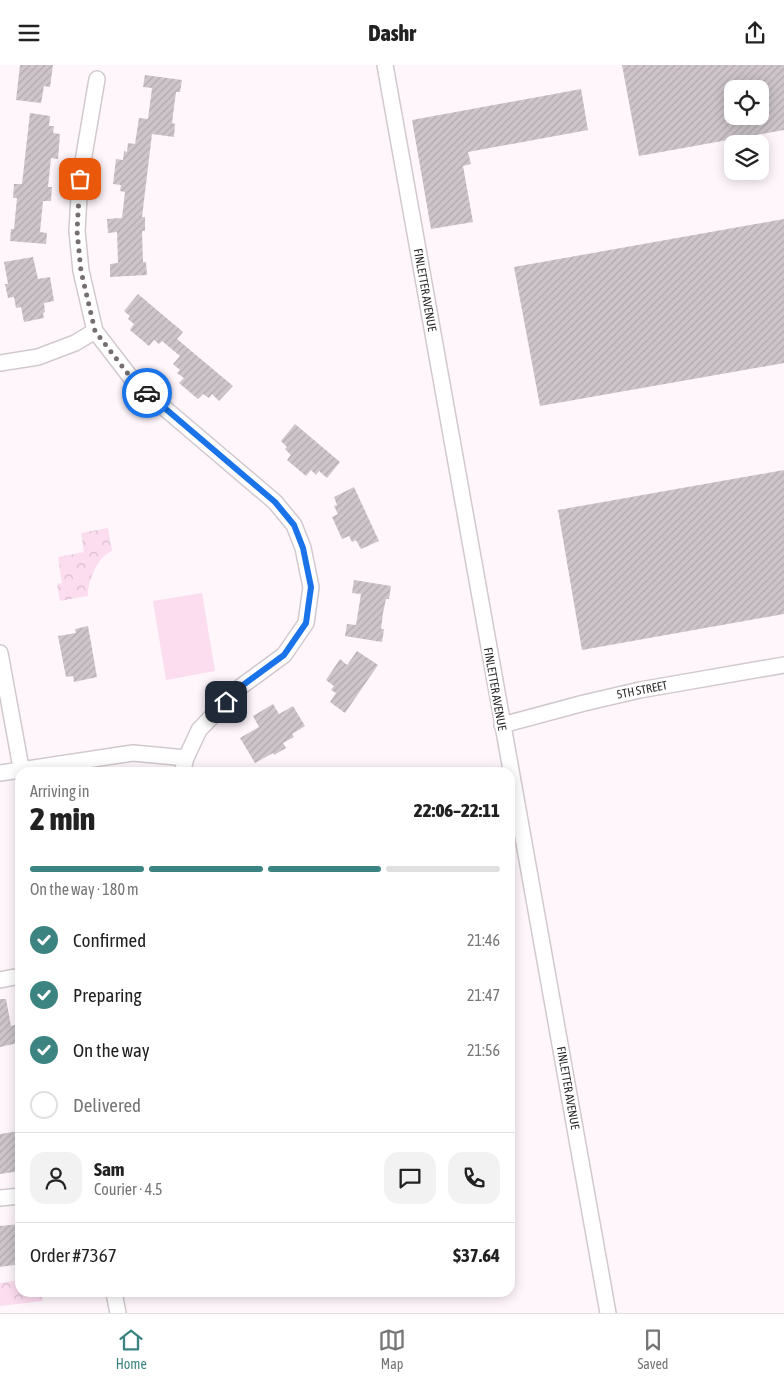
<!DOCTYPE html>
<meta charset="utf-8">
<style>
:root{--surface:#fff;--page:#f2f2f2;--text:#222;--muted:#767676;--line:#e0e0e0;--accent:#3c8481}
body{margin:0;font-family:"Asap Condensed",sans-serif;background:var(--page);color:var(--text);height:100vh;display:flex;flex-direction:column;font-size:19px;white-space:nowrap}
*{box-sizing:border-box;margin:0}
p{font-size:16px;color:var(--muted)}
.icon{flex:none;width:28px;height:28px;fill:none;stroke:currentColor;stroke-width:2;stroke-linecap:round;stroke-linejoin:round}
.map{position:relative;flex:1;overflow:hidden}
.sheet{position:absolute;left:15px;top:702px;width:500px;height:530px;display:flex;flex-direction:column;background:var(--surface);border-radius:15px;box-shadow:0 2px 12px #0003}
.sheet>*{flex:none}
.buttons{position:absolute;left:724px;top:15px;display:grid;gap:10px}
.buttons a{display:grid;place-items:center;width:45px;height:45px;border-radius:10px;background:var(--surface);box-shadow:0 2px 12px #0003;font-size:25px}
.pin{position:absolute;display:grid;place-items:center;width:42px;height:42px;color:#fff;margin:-21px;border-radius:10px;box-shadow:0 2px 8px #0006}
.courier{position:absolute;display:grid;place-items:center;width:50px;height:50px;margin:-25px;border:4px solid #1a73e8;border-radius:50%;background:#fff;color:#222;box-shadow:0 1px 6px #0007}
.head em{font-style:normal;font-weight:800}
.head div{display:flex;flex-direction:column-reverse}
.head{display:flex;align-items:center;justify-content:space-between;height:85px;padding:0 15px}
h1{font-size:32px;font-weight:800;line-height:38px}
.bar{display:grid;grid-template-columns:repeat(4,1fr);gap:8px 5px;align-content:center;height:60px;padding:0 15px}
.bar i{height:6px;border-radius:4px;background:var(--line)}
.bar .active{background:var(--accent)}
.bar p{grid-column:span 4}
.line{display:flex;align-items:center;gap:12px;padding:0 15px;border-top:1px solid var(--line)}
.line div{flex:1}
.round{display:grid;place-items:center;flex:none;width:52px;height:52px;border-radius:15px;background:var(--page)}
ol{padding:0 15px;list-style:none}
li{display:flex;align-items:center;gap:15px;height:55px}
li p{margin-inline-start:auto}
li .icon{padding:5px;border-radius:50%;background:var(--accent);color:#fff;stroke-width:4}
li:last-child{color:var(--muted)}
li i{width:28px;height:28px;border:2px solid var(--line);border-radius:50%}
header{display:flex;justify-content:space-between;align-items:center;height:65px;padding:0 15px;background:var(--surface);font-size:22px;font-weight:800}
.dock{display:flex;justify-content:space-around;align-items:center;height:70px;border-top:1px solid var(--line);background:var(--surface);font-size:14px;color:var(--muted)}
.dock a{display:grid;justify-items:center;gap:2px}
.dock .active{color:var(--accent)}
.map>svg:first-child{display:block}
.park{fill:url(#park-crowns)}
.pitch{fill:#fcdcef}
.building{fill:url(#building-hatch);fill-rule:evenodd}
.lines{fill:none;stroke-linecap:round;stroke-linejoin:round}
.street-casing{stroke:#d1c9ce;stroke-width:18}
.street{stroke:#fff;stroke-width:15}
.done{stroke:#756f72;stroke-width:5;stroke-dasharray:0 9}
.route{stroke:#1a73e8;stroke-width:6}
.labels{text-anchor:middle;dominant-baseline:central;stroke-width:4.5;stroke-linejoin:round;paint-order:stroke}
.street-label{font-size:12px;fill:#2a2729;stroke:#fff}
</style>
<header><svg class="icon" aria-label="menu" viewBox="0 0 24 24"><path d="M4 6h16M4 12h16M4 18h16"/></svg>Dashr<svg class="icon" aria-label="share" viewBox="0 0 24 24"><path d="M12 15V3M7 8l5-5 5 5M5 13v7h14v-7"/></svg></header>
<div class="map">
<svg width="784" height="1248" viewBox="0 0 784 1248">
<defs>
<pattern id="park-crowns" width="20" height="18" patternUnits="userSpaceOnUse" patternTransform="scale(1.25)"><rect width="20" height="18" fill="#fcdcef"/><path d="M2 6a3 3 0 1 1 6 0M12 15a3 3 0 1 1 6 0" fill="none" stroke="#d8bdcd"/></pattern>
<pattern id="building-hatch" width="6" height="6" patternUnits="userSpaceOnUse" patternTransform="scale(1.25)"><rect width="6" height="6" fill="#cec5ca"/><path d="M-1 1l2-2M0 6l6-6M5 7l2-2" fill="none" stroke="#b1a9ae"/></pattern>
</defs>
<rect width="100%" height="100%" fill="#fff6fb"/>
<!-- park -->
<path class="park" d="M108 463 112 486C98 491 87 517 88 531L60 536 57 519 62 518 58 492 84 487 81 468Z
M20 1215V1228H42L43 1236 0 1241V1218Z"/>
<!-- pitch -->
<path class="pitch" d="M202 528 215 606 166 615 153 536Z"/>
<!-- building -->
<path class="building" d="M20 0H53L50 22 44 21 41 38 16 35Z
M622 0H784V65L639 91ZM732 24H760V51H732Z
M145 10 182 15 180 27H176L174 42 172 58 175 59 174 72 152 69 142 152H145V166H142L143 197H146L147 210 110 212V199L118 198 117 167 108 168 107 154 122 153 125 127 120 126 121 120 113 119 116 94 123 95 124 86 127 87 128 78 135 79 139 53 148 54 152 23 143 22Z
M581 24 588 65 468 87 471 99 463 101 473 157 431 164 412 55Z
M30 48 50 51 49 61H54L53 68 60 69 58 94 51 93 48 122H52L51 136H43L40 167 47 168 46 179 10 176 11 164H14L17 133H13L14 119H22Z
M784 154V298L540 341 514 202Z
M33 192 38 214 50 212 54 236 44 238 45 247 43 248 44 253 24 257 21 242 16 243 14 232 8 233 5 219H8L4 197Z
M138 229 183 267 177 274 233 321 219 336 212 329 209 333 203 329 198 334 179 318 184 313 177 308 180 305 173 299 180 291 162 276 159 279 154 275 149 281 130 265 134 259 128 254 130 251 124 246Z
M295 359 340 397 327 413 319 406 316 410 311 405 306 411 287 395 291 390 285 384 287 382 281 376Z
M784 405V549L582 585 558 445Z
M354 422 379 476 361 484 356 475 352 477 349 471 342 474 332 452 338 449 334 441 337 440 334 432Z
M354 515 391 521 389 534H386L383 548 381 564H384L382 577 345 571 347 559 356 560 361 529 352 528Z
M88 561 97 612 74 617 73 611 66 612 58 571 76 568 75 564Z
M357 586 378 600 345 648 330 637 336 628 331 625 334 621 326 615 340 594 347 600Z
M273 639 279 649 293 641 305 661 292 669 294 672 283 678 286 683 274 690 273 688 255 698 240 673 259 662 253 651Z
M0 934H6L11 961 15 960 18 978 0 982Z
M20 1066V1106L0 1109V1069Z
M20 1159V1199L0 1202V1161Z"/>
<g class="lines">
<!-- street casing -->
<g class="street-casing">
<path id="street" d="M385 0 608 1248
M97 14 80 114 77 166 81 206 95 266 135 318 275 437 294 460 303 483 311 522 306 558 284 590 239 623 199 665 186 693 182 708
M0 298 38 292 75 278 95 266
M0 588 22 708
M502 660 584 638 640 625 784 600
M0 708 133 688 186 693
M0 915 20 911
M0 1133 20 1131
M114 1228 118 1248"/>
</g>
<!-- street -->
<use href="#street" class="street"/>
</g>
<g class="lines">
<!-- done -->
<path class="done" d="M80 114 77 166 81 206 95 266 135 318 147 328"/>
<!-- route -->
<path class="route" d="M147 328 275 437 294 460 303 483 311 522 306 558 284 590 239 623 226 637"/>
</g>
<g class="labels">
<!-- street labels -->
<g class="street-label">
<text transform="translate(425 225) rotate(80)">FINLETTER AVENUE</text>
<text transform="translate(495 624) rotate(80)">FINLETTER AVENUE</text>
<text transform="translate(642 625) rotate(-11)">5TH STREET</text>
<text transform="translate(568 1023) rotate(80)">FINLETTER AVENUE</text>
</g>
</g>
</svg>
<div class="buttons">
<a><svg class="icon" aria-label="locate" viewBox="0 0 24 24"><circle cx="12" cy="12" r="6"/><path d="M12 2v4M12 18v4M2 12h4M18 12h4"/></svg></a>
<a><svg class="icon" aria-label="layers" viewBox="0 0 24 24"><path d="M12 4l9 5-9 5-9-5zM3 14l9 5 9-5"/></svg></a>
</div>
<div class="pin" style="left:80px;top:114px;background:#ea580c"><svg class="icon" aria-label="bag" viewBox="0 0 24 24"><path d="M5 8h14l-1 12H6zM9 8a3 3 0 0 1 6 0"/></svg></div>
<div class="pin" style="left:226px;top:637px;background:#1f2937"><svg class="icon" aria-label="home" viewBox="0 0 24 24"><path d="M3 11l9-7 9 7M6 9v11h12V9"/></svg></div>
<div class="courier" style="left:147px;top:328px"><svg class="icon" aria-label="car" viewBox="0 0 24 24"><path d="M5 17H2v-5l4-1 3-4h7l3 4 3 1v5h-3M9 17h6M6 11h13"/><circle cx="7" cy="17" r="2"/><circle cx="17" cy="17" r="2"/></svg></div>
<section class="sheet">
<div class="head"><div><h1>2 min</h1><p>Arriving in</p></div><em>22:06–22:11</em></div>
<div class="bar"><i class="active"></i><i class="active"></i><i class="active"></i><i></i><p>On the way · 180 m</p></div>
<ol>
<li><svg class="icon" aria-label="check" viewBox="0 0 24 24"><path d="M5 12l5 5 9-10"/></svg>Confirmed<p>21:46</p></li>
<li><svg class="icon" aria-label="check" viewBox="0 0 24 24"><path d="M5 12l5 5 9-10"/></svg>Preparing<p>21:47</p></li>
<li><svg class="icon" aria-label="check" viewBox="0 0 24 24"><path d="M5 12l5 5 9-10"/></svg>On the way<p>21:56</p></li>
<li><i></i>Delivered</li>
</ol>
<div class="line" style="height:90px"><a class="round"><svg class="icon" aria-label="person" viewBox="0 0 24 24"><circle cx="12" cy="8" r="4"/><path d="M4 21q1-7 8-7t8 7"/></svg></a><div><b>Sam</b><p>Courier · 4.5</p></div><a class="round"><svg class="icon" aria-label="chat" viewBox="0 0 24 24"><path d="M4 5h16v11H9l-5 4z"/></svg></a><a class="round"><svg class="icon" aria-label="phone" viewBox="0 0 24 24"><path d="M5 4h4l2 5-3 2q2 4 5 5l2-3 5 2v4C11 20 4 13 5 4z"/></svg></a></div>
<div class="line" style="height:65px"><div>Order #7367</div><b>$37.64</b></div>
</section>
</div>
<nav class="dock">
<a class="active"><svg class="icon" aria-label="home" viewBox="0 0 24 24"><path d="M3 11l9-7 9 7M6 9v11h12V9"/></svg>Home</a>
<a><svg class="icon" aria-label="map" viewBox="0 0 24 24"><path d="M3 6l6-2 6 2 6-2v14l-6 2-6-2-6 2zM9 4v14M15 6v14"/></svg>Map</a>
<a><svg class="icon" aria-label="saved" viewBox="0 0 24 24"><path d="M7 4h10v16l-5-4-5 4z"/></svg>Saved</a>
</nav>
